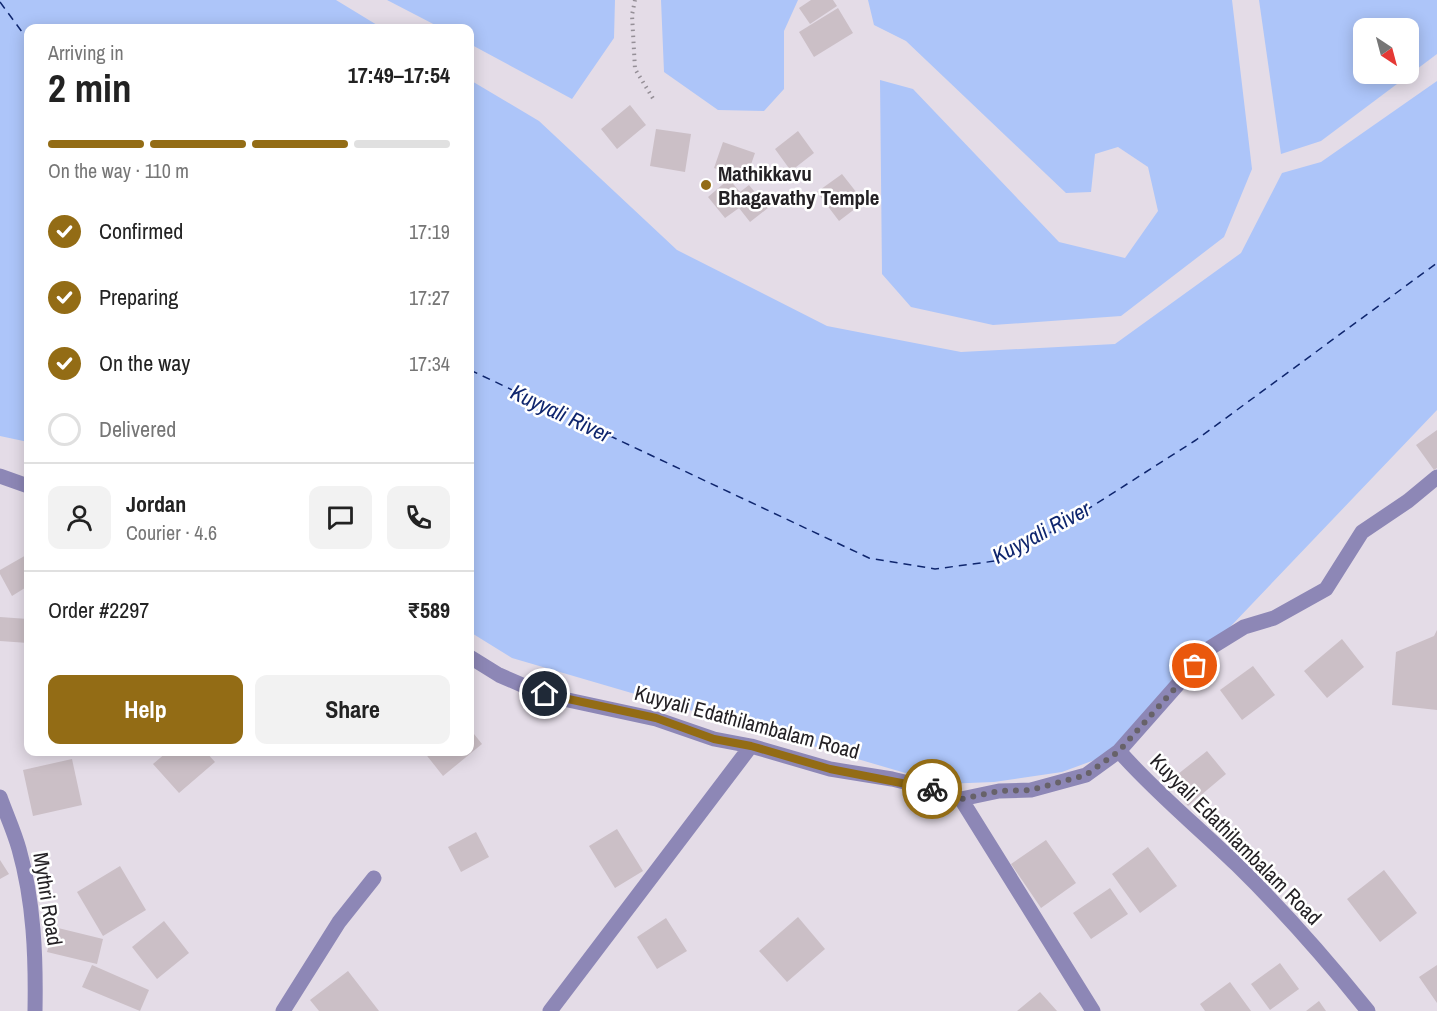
<!DOCTYPE html>
<meta charset="utf-8">
<style>
:root{--surface:#fff;--page:#f2f2f2;--text:#222;--muted:#767676;--line:#e0e0e0;--accent:#936c15}
body{margin:0;font-family:"Archivo Narrow",sans-serif;background:var(--page);color:var(--text);height:100vh;display:flex;flex-direction:column;font-size:22px;white-space:nowrap}
*{box-sizing:border-box;margin:0}
p{font-size:20px;color:var(--muted)}
.icon{flex:none;width:33px;height:33px;fill:none;stroke:currentColor;stroke-width:2;stroke-linecap:round;stroke-linejoin:round}
.map{position:relative;flex:1;overflow:hidden}
.sheet{position:absolute;left:24px;top:24px;width:450px;height:732px;display:flex;flex-direction:column;background:var(--surface);border-radius:12px;box-shadow:0 3px 15px #0003}
.sheet>*{flex:none}
.needle{width:39px;rotate:144deg}
.fabs{position:absolute;left:1353px;top:18px;display:grid;gap:12px}
.fabs a{display:grid;place-items:center;width:66px;height:66px;border-radius:12px;background:var(--surface);box-shadow:0 3px 15px #0003;font-size:30px}
.pin{position:absolute;display:grid;place-items:center;width:51px;height:51px;color:#fff;margin:-26px;border:3px solid #fff;border-radius:50%;box-shadow:0 2px 6px #0007}
.courier{position:absolute;display:grid;place-items:center;width:60px;height:60px;margin:-30px;border:4px solid #936c15;border-radius:50%;background:#fff;color:#222;box-shadow:0 2px 8px #0007}
.overview em{font-style:normal;font-weight:800}
.overview div{display:flex;flex-direction:column-reverse}
.overview{display:flex;align-items:center;justify-content:space-between;height:102px;padding:0 24px}
h1{font-size:39px;font-weight:800;line-height:45px}
.bar{display:grid;grid-template-columns:repeat(4,1fr);gap:9px 6px;align-content:center;height:72px;padding:0 24px}
.bar i{height:8px;border-radius:4px;background:var(--line)}
.bar .active{background:var(--accent)}
.bar p{grid-column:span 4}
.line{display:flex;align-items:center;gap:15px;padding:0 24px;border-top:2px solid var(--line)}
.line div{flex:1}
.round{display:grid;place-items:center;flex:none;width:63px;height:63px;border-radius:12px;background:var(--page)}
ol{padding:0 24px;list-style:none}
li{display:flex;align-items:center;gap:18px;height:66px}
li p{margin-inline-start:auto}
li .icon{padding:6px;border-radius:50%;background:var(--accent);color:#fff;stroke-width:4}
li:last-child{color:var(--muted)}
li i{width:33px;height:33px;border:3px solid var(--line);border-radius:50%}
.cta{display:flex;gap:12px;margin-top:auto;padding:12px 24px}
.cta a{flex:1;height:69px;border-radius:12px;background:var(--accent);color:#fff;font-size:24px;font-weight:800;line-height:69px;text-align:center}
.cta a+a{background:var(--page);color:var(--text)}
.map>svg:first-child{display:block}
.water{fill:#adc5f9;fill-rule:evenodd}
.lines{fill:none;stroke-linecap:round;stroke-linejoin:round}
.ferry{stroke:#0f266e;stroke-width:1.5;stroke-dasharray:8 6;stroke-linecap:butt}
.building{fill:#cbbfc6}
.path{stroke:#958f97;stroke-width:4;stroke-dasharray:1.5 4.5;stroke-linecap:butt}
.minor{stroke:#8d87b6;stroke-width:15}
.done{stroke:#676269;stroke-width:6;stroke-dasharray:0 10.8}
.route{stroke:#936c15;stroke-width:8}
.poi-dot{fill:#936c15;stroke:#fff;stroke-width:2}
.labels{text-anchor:middle;dominant-baseline:central;stroke-width:5;stroke-linejoin:round;paint-order:stroke}
.poi-label{font-size:21px;font-weight:bold;fill:#242125;stroke:#fff;text-anchor:start}
.street-label{font-size:21px;fill:#242125;stroke:#fff}
.water-label{font-size:22px;font-style:italic;fill:#0f266e;stroke:#fff}
</style>
<div class="map">
<svg width="1437" height="1011" viewBox="0 0 1437 1011">
<rect width="100%" height="100%" fill="#e4dce7"/>
<!-- water -->
<path class="water" d="M0 0H336L382 28H28V442L0 436Z
M387 0H615L614 38 572 99 470 44V28H441Z
M661 0H798L784 31V89L764 111 718 110 664 72Z
M868 0H1232L1252 169 1224 237 1121 316 993 325 911 307 882 274 880 80 913 89 1059 242 1125 258 1158 211 1148 167 1118 147 1095 154 1091 192 1066 193 906 41 874 25Z
M1259 0H1437V54L1321 141 1281 154ZM1364 28H1408V74H1364Z
M470 80 539 121 677 250 827 326 961 352 1115 344 1241 253 1282 173 1321 162 1437 81V410L1210 648 1119 751 1062 772 994 782 943 784 512 658 470 632Z"/>
<g class="lines">
<!-- ferry -->
<path class="ferry" d="M0 2 28 40
M470 370 869 558 935 569 995 561 1055 530 1196 440 1437 263"/>
</g>
<!-- building -->
<path class="building" d="M811 0H833L837 6 810 24 799 8Z
M838 8 853 33 814 57 799 32Z
M630 105 646 125 617 149 601 129Z
M656 129 691 134 685 172 650 166Z
M798 131 814 153 791 171 775 149Z
M723 142 755 153 746 179 714 168Z
M842 174 864 202 839 221 817 192Z
M729 179 740 192 749 185 768 208 750 222 739 208 725 218 708 197Z
M1437 430V468L1434 470 1416 445Z
M28 554V586L12 596 0 574V570Z
M0 617 28 619V643L0 641Z
M1437 630V710L1392 705 1396 652 1434 636Z
M1342 639 1364 667 1327 698 1304 671Z
M1253 666 1275 695 1242 720 1220 690Z
M470 729 482 744 443 776 424 752H470Z
M1207 751 1226 774 1188 806 1168 782Z
M167 752H206L215 762 179 793 153 764Z
M72 759 82 805 33 816 23 770Z
M617 829 643 871 615 888 589 846Z
M476 832 489 857 461 872 448 847Z
M1046 840 1076 883 1041 908 1011 864Z
M1148 847 1177 886 1140 913 1112 874Z
M0 860 9 874 0 879Z
M120 866 146 910 103 936 77 892Z
M1384 870 1417 913 1380 942 1347 899Z
M1110 888 1128 914 1091 939 1073 913Z
M798 917 825 949 787 982 759 951Z
M666 918 687 951 657 969 637 937Z
M164 921 189 953 157 979 132 947Z
M54 927 103 939 97 964 47 952Z
M1280 963 1299 989 1270 1010 1251 984Z
M92 965 149 990 140 1011 82 987Z
M1437 965V1003L1419 977Z
M348 971 379 1011H319L310 1000Z
M1230 982 1251 1011H1205L1200 1004Z
M1040 992 1057 1011H1017Z
M1319 1001 1326 1011H1306Z"/>
<g class="lines">
<!-- path -->
<path class="path" d="M635 0 632 15 635 69 654 100"/>
<!-- minor -->
<path class="minor" d="M0 476 28 486
M470 657 499 675 545 695 656 719 714 739 751 746 830 769 892 779 942 791 961 799 999 791 1031 790 1086 775 1119 751C1155 792 1198 827 1237 865 1284 911 1327 960 1368 1011
M1119 751 1210 648 1244 627 1274 618 1326 589 1362 532 1408 501 1437 477
M0 797C6 814 14 831 19 849 34 902 36 957 35 1011
M961 799 1093 1011
M283 1011 339 922 374 878
M550 1011 751 746"/>
</g>
<g class="lines">
<!-- done -->
<path class="done" d="M932 789 961 799 999 791 1031 790 1086 775 1119 751 1195 666"/>
<!-- route -->
<path class="route" d="M545 694 656 718 714 739 751 746 830 769 932 789"/>
</g>
<!-- markers -->
<circle class="poi-dot" cx="706" cy="185" r="6"/>
<g class="labels">
<!-- poi labels -->
<g class="poi-label">
<text x="718" y="173">Mathikkavu<tspan x="718" dy="24">Bhagavathy Temple</tspan></text>
</g>
<!-- street labels -->
<g class="street-label">
<text transform="translate(747 722) rotate(15)">Kuyyali Edathilambalam Road</text>
<text transform="translate(1236 839) rotate(45)">Kuyyali Edathilambalam Road</text>
<text transform="translate(48 899) rotate(81)">Mythri Road</text>
</g>
<!-- water labels -->
<g class="water-label">
<text transform="translate(561 413) rotate(25)">Kuyyali River</text>
<text transform="translate(1041 532) rotate(-28)">Kuyyali River</text>
</g>
</g>
</svg>
<div class="fabs">
<a><svg class="needle" viewBox="-14 -14 28 28"><path d="M0-13l5 13h-10z" fill="#e53935"/><path d="M0 13l5-13h-10z" fill="#767676"/></svg></a>
</div>
<div class="pin" style="left:1195px;top:666px;background:#ea580c"><svg class="icon" aria-label="bag" viewBox="0 0 24 24"><path d="M5 8h14l-1 12H6zM9 8a3 3 0 0 1 6 0"/></svg></div>
<div class="pin" style="left:545px;top:694px;background:#1f2937"><svg class="icon" aria-label="home" viewBox="0 0 24 24"><path d="M3 11l9-7 9 7M6 9v11h12V9"/></svg></div>
<div class="courier" style="left:932px;top:789px"><svg class="icon" aria-label="bike" viewBox="0 0 24 24"><circle cx="6" cy="16" r="4"/><circle cx="18" cy="16" r="4"/><path d="M6 16l4-8h5l3 8M10 8l3 8H6M13 5h3"/></svg></div>
<section class="sheet">
<div class="overview"><div><h1>2 min</h1><p>Arriving in</p></div><em>17:49–17:54</em></div>
<div class="bar"><i class="active"></i><i class="active"></i><i class="active"></i><i></i><p>On the way · 110 m</p></div>
<ol>
<li><svg class="icon" aria-label="check" viewBox="0 0 24 24"><path d="M5 12l5 5 9-10"/></svg>Confirmed<p>17:19</p></li>
<li><svg class="icon" aria-label="check" viewBox="0 0 24 24"><path d="M5 12l5 5 9-10"/></svg>Preparing<p>17:27</p></li>
<li><svg class="icon" aria-label="check" viewBox="0 0 24 24"><path d="M5 12l5 5 9-10"/></svg>On the way<p>17:34</p></li>
<li><i></i>Delivered</li>
</ol>
<div class="line" style="height:108px"><a class="round"><svg class="icon" aria-label="person" viewBox="0 0 24 24"><circle cx="12" cy="8" r="4"/><path d="M4 21q1-7 8-7t8 7"/></svg></a><div><b>Jordan</b><p>Courier · 4.6</p></div><a class="round"><svg class="icon" aria-label="chat" viewBox="0 0 24 24"><path d="M4 5h16v11H9l-5 4z"/></svg></a><a class="round"><svg class="icon" aria-label="phone" viewBox="0 0 24 24"><path d="M5 4h4l2 5-3 2q2 4 5 5l2-3 5 2v4C11 20 4 13 5 4z"/></svg></a></div>
<div class="line" style="height:78px"><div>Order #2297</div><b>₹589</b></div>
<div class="cta"><a>Help</a><a>Share</a></div>
</section>
</div>
